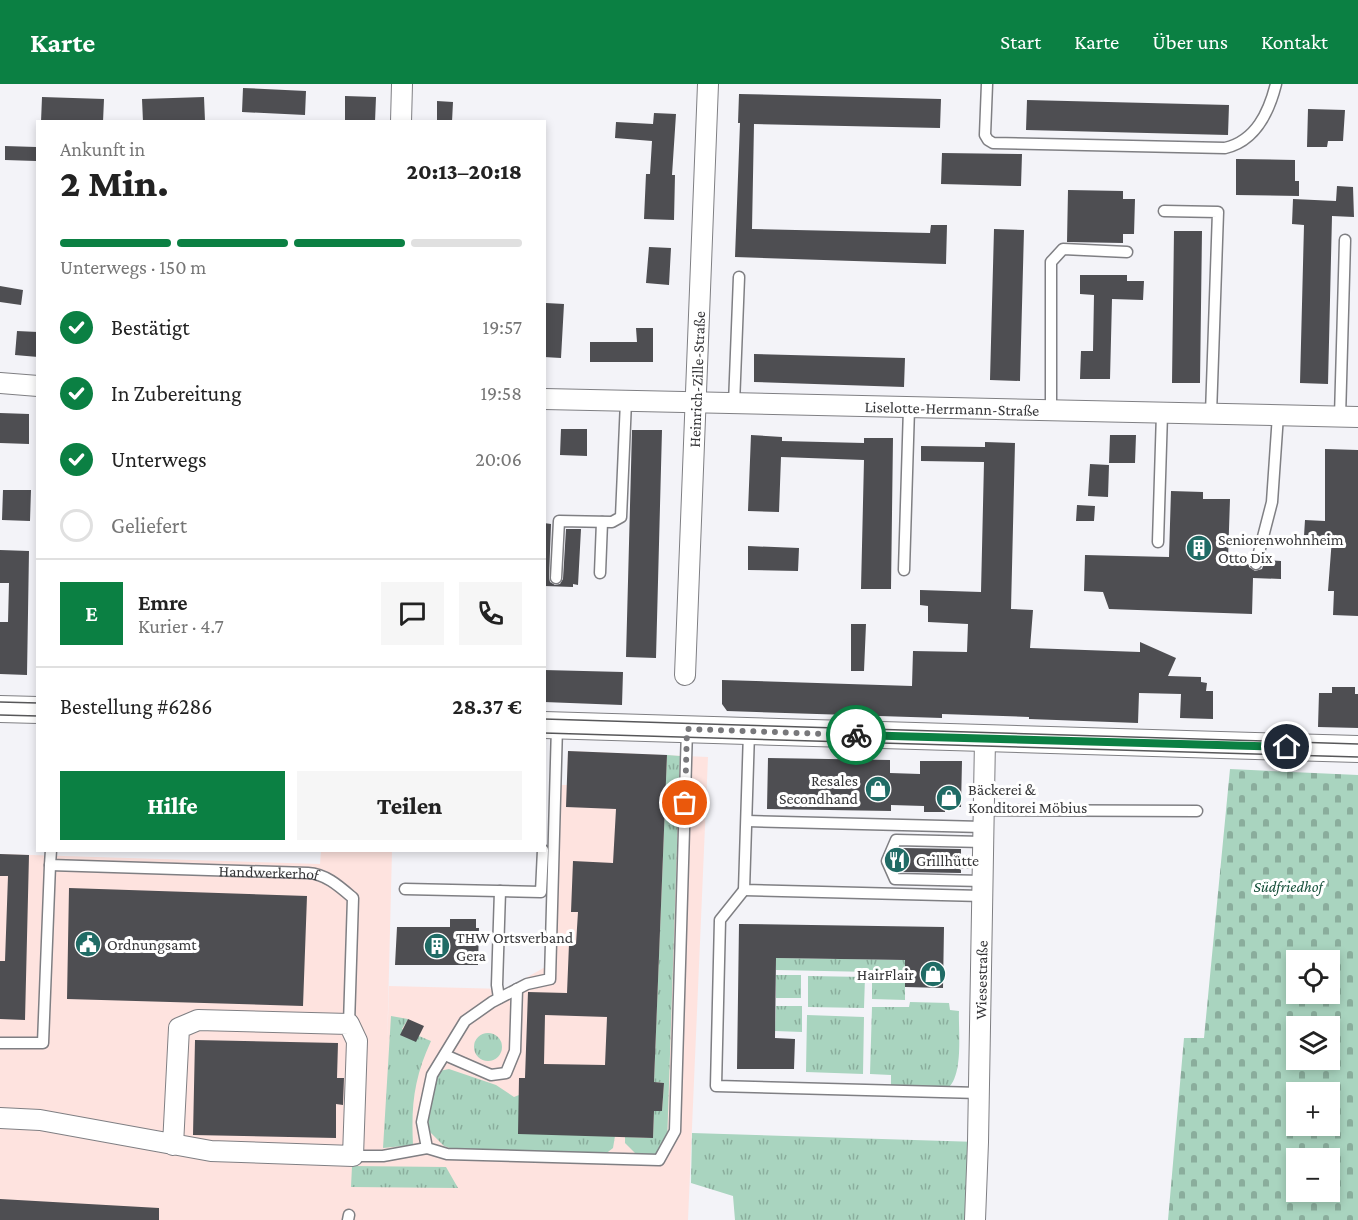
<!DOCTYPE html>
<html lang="de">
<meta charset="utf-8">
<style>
:root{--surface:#fff;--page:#f6f6f6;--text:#222;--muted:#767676;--line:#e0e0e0;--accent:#0b8043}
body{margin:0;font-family:"Crimson Pro",serif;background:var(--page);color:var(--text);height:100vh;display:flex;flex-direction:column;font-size:22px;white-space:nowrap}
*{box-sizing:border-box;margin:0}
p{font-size:20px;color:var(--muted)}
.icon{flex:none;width:33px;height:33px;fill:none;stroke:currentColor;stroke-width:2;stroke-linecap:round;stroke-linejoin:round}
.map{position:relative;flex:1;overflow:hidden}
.side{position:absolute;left:36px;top:36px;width:510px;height:732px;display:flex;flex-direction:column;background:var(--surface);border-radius:0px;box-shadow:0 3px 9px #0003}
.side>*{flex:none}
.tools{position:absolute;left:1286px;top:866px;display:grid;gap:12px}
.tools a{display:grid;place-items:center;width:54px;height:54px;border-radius:0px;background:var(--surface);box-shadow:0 3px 9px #0003;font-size:30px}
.pin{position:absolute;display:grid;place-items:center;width:51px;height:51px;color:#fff;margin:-26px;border:3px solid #fff;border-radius:50%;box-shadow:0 2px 6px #0007}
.courier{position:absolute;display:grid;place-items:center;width:60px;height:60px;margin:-30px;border:4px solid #0b8043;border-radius:50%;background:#fff;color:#222;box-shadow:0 2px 8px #0007}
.head em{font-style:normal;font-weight:800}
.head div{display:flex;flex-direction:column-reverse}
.head{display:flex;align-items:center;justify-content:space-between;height:102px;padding:0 24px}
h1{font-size:39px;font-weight:800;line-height:45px}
.bar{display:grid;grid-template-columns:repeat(4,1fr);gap:9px 6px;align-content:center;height:72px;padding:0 24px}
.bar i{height:8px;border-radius:4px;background:var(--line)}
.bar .current{background:var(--accent)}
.bar p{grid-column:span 4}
.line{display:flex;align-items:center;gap:15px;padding:0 24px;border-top:2px solid var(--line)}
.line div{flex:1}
.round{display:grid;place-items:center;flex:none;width:63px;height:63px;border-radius:0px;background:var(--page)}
ol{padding:0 24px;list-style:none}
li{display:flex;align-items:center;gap:18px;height:66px}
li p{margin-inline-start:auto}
li .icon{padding:6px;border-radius:50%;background:var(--accent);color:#fff;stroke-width:4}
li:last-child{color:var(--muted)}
li i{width:33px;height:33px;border:3px solid var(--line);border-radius:50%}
.button{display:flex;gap:12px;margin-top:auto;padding:12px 24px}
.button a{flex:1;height:69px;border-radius:0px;background:var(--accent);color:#fff;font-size:24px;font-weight:800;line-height:69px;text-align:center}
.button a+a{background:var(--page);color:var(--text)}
header{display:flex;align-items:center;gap:36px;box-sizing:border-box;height:84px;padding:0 30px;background:var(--accent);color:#fff}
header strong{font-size:28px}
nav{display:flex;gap:33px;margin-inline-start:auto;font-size:21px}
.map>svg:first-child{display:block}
.commercial{fill:#fee3df}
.grass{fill:url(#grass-tufts)}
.cemetery{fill:url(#cemetery-stones);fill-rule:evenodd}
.building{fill:#4e4e52;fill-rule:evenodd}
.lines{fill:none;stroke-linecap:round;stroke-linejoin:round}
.service-casing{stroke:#7f7f83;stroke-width:13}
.minor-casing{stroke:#7f7f83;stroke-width:22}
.tertiary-casing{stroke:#7f7f83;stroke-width:28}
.service{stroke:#fff;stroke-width:10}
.minor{stroke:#fff;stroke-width:20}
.tertiary{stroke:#fff;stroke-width:26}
.tram{stroke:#575759;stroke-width:1.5}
.done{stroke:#78787b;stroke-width:6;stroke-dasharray:0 10.8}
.route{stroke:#0b8043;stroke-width:8}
.labels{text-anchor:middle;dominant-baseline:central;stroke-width:6;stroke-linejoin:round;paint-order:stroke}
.street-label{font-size:16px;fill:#363638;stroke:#fff}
.poi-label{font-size:16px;fill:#363638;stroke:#fff;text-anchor:start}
.park-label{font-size:16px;font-style:italic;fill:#154f39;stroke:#fff}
</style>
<header>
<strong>Karte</strong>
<nav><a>Start</a><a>Karte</a><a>Über uns</a><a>Kontakt</a></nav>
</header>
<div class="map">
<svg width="1358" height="1136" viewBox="0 0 1358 1136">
<defs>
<pattern id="grass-tufts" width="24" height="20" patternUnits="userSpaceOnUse" patternTransform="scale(1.5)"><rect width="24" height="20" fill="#a9d4bf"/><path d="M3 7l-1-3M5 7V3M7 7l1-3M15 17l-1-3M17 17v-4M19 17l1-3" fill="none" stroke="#8aad9c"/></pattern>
<pattern id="cemetery-stones" width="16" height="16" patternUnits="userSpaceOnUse" patternTransform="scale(1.5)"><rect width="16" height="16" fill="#a9d4bf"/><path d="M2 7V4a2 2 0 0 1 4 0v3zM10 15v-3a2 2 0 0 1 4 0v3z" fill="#8aad9c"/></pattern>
</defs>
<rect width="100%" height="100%" fill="#f3f3f8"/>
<!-- commercial -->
<path class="commercial" d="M568 667 708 673 688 1136H0V770L320 780 321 767H392L387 966 389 902 506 905 547 882 551 701H567Z"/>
<!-- grass -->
<path class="grass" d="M667 671 680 672 667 1060 659 1076 641 1075 625 1059V1053L653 1054 654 1027H662L664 999 654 998Z
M776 874 905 876V916L872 915V888L776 886Z
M776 891H801V914H776Z
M808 892 865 893 864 924 808 923Z
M910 918 949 919 950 926 959 927C958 946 965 999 943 1007 934 1010 902 1006 891 1006V991L870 990 872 923H909Z
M776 922H802V948L775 947Z
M807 931 864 933 863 990 806 988Z
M391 932 408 935 402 945 431 957C414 994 411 1021 413 1061L383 1064Z
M474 963a14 14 0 1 1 28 0a14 14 0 1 1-28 0Z
M449 985 496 1001 514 1013 519 1011 615 1052 613 1064 599 1075 466 1070 444 1062 429 1047 426 1017 434 988Z
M692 1049 978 1058 975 1136H735L733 1112 691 1099Z
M352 1082 446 1083 458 1104 351 1103Z"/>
<!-- cemetery -->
<path class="cemetery" d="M1230 685 1358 691V1136H1168L1184 954H1204ZM1296 876H1329V909H1296ZM1296 942H1329V975H1296ZM1296 1008H1329V1041H1296ZM1296 1074H1329V1107H1296Z"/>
<!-- building -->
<path class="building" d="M243 4 306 7 305 31 242 28Z
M739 10 941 15 940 44 754 40 752 145 930 149 931 141H947L946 180 735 173 740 39H738Z
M345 12 376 13 375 38H345Z
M42 13 104 15 103 38H41Z
M204 13 205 37 143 38 142 15Z
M1027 16 1229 21 1228 51 1026 46Z
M437 17 453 18 452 38H437Z
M1308 25 1345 26 1343 57H1328L1327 63H1307Z
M654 29 676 30 672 91H675L674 136 644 135 646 90H650L652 57 615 54 616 38 653 40Z
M5 62 36 63V77L5 76Z
M942 69 1022 70 1021 102 941 100Z
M1236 75 1295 76V97H1299V112L1236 111Z
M1337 102 1353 103 1354 133 1332 132 1328 300 1300 299 1304 141 1292 140 1293 115 1336 117Z
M1068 106 1123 107V115H1135L1134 150H1123V159L1067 158Z
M994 145 1024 146 1020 297 990 296Z
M1174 147H1202L1200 299H1172Z
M649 163 671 164 669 201 646 199Z
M1080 191H1127V197H1144L1143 216 1112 215 1110 295H1080L1081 267H1093L1094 211 1080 210Z
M0 202 23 206 21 221 0 218Z
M546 219 564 220 561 274 544 273Z
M636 244H653V278H590V258H637Z
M17 247 38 248V273L15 271Z
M754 270 905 274 904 303 754 298Z
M0 329 29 330V360L0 359Z
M561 345H587V372L560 371Z
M632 346H662L656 574 626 573Z
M751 351 782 353V357L864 359V354H893L891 505H861L864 376 781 373 779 428 748 427Z
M1110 351H1136L1135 379H1109Z
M985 358 1015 359 1011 525 1033 526 1030 564 1140 568V558L1176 574 1168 592 1201 593V598L1207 599 1206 607H1213V635L1180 634 1181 610 1139 609 1138 639 1029 635V633L942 630V634L727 627 722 620V596L912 602 913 567 967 568 968 540 928 538V522L920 521V506L981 508 984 378 921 377V362L985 363Z
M1325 365 1358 366V532L1333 531 1334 507H1328L1332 454 1304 452 1305 436 1325 437Z
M1090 380 1109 381 1108 413 1088 412Z
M3 406H31L30 437 2 436Z
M1171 407 1203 408V415H1230L1228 475 1249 476V483L1255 487 1262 485 1265 476 1281 477V495L1253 494 1252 530 1109 525 1103 508 1084 507 1085 471 1169 473Z
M1077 421 1095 422 1094 437H1076Z
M544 439 551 440 549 494 550 498 555 501 560 500 563 495 566 445H581L578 501 573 500V503L544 502Z
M748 462 799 464 798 487 748 486Z
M0 466 29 467 27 591 0 590V538H8L9 499H0Z
M851 540H866L864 587H851Z
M544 586 623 588 622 621 544 618Z
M1332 603H1355V610H1358V644L1318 643 1319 609H1332Z
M568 667 667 671 654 998 664 999 662 1027H654L653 1054 518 1050 519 994H525L528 908 567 909 569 860H576L578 828H571L573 777 613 779 616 725 566 723ZM545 931 607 933 605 981 544 980Z
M768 674 890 676V689L920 690V677H962L961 723H945V728H924V722L891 721V727L767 725Z
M903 764 961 765V771L957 772 954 777 955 782 961 786V789L903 788Z
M0 770 29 771 25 936 0 935V877H5L8 792H0Z
M69 804 307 812 303 922 67 915Z
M450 835H476V844H479L478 881H395L397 843H450Z
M739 840 944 843 943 904 905 903V876L776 874 775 954 795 955 794 985H737Z
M408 935 424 942 416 958 400 951Z
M195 956 338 959 337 994H344L343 1021 336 1020V1054L193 1051Z
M0 1115 159 1124V1136H0Z"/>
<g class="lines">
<!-- service casing -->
<g class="service-casing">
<g id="service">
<path d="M987 0 985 51 988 56 993 59 1225 64C1256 57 1269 28 1276 0"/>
<path d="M1164 127 1218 128 1211 330"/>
<path d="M734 320 739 193"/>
<path d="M1051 326V178L1063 165 1127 168"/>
<path d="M1340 333 1345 156"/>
<path d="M1158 458 1162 329"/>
<path d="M1256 480 1272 418 1278 331"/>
<path d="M904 486 909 324"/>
<path d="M600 489 602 438"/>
<path d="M556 494 559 437 612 438 621 433 626 317"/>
<path d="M557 642 550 895 527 900 492 918 465 937 432 991 422 1038 427 1064 447 1070 659 1076 675 1047 687 645"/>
<path d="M749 648 744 806 982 812"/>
<path d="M983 726 1197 727"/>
<path d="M747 737 983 743"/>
<path id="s1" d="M51 766 50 781 308 789C326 790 339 802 353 814L349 940"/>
<path d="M961 778H982"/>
<path d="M982 797 895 795 887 777 896 756 983 758"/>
<path d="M405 805 541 808 543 766"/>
<path d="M744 806 720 836 716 1002 979 1009"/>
<path d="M499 914 497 901 500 807"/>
<path d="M0 959H43L50 781"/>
<path d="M445 971 491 991 506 989 515 967 517 905"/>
<path d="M353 1072H383L427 1064"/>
<path d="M348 1136 349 1131"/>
</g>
</g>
<!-- minor casing -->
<g class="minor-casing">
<g id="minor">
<path d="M401 38 402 0"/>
<path d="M0 299 38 302"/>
<path id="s2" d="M544 315 1358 333"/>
<path id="s3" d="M685 591 708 0"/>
<path d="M0 1034 40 1036 211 1067 353 1072 357 957 349 940 198 936 179 944 173 1061"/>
<path id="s4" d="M975 1136 978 1058 985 655"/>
</g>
</g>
<!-- tertiary casing -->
<g class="tertiary-casing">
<path id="tertiary" d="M0 625 38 626
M544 641 1358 665"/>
</g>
<!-- service -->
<use href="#service" class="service"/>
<!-- minor -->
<use href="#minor" class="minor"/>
<!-- tertiary -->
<use href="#tertiary" class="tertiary"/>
<!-- tram -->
<path class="tram" d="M0 618 38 619
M0 631 38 632
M544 635 1358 660
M544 649 1358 673"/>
</g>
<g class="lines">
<!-- done -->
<path class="done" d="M685 719 687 645 856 651"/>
<!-- route -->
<path class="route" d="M856 651 1287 663"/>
</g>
<!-- icons -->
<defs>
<g id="building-disc" transform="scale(1.35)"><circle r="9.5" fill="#206b65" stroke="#fff"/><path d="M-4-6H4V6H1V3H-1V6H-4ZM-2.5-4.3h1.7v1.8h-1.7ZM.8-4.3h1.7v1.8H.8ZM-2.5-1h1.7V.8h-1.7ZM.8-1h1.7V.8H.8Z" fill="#fff"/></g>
<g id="shop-disc" transform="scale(1.35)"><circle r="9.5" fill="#206b65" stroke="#fff"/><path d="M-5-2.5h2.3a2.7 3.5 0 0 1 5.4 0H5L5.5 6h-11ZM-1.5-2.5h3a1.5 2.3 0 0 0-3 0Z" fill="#fff"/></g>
<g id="restaurant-disc" transform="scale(1.35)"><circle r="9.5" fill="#206b65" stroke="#fff"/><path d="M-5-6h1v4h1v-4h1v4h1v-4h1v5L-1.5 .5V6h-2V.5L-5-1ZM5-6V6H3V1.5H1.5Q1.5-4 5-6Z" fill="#fff"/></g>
<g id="civic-disc" transform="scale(1.35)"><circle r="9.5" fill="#206b65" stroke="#fff"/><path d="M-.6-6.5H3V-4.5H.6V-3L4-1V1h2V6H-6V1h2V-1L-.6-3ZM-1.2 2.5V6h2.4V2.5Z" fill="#fff"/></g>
</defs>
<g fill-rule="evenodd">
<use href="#building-disc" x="1199" y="464"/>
<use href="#shop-disc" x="878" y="705"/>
<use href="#shop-disc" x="949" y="714"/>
<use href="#restaurant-disc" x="897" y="776"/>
<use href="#civic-disc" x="88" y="860"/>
<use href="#building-disc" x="437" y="862"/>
<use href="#shop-disc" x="933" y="890"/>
</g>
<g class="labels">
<!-- street labels -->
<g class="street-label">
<text stroke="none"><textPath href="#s3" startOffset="296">Heinrich-Zille-Straße</textPath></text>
<text stroke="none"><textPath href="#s2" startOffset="408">Liselotte-Herrmann-Straße</textPath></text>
<text stroke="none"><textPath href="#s1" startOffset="234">Handwerkerhof</textPath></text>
<text stroke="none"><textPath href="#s4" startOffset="240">Wiesestraße</textPath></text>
</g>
<!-- poi labels -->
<g class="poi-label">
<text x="1218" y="455">Seniorenwohnheim<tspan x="1218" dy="18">Otto Dix</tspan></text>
<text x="858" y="696" text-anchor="end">Resales<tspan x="858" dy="18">Secondhand</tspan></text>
<text x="968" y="705">Bäckerei &amp;<tspan x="968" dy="18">Konditorei Möbius</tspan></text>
<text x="916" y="776">Grillhütte</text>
<text x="456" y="853">THW Ortsverband<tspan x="456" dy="18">Gera</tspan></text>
<text x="107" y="860">Ordnungsamt</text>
<text x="914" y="890" text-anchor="end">HairFlair</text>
</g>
<!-- park labels -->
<g class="park-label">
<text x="1288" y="802">Südfriedhof</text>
</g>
</g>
</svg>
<div class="tools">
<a><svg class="icon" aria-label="locate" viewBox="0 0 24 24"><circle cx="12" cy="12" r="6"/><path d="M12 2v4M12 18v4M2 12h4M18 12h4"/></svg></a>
<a><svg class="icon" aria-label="layers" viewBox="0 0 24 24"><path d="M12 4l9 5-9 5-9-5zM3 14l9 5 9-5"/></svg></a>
<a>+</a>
<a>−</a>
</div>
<div class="pin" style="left:685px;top:719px;background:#ea580c"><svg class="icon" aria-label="bag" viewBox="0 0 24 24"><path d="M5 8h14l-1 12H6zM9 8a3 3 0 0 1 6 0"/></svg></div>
<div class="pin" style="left:1287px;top:663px;background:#1f2937"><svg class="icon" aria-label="home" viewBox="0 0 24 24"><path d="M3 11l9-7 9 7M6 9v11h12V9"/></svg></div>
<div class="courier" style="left:856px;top:651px"><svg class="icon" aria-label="bike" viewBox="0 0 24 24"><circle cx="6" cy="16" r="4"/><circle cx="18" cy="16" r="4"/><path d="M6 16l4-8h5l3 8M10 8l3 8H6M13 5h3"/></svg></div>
<section class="side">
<div class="head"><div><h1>2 Min.</h1><p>Ankunft in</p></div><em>20:13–20:18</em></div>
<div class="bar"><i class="current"></i><i class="current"></i><i class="current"></i><i></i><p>Unterwegs · 150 m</p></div>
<ol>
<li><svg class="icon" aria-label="check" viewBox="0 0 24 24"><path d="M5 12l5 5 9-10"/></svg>Bestätigt<p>19:57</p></li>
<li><svg class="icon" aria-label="check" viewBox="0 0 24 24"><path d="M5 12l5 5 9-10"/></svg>In Zubereitung<p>19:58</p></li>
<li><svg class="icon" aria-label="check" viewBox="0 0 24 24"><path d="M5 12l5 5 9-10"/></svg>Unterwegs<p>20:06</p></li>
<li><i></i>Geliefert</li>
</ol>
<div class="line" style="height:108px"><b class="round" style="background:var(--accent);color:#fff">E</b><div><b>Emre</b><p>Kurier · 4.7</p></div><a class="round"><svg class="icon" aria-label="chat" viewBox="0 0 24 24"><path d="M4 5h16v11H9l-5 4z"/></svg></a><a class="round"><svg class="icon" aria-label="phone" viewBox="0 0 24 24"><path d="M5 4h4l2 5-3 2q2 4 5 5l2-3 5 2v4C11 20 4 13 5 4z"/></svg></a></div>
<div class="line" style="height:78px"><div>Bestellung #6286</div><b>28.37 €</b></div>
<div class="button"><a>Hilfe</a><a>Teilen</a></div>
</section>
</div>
